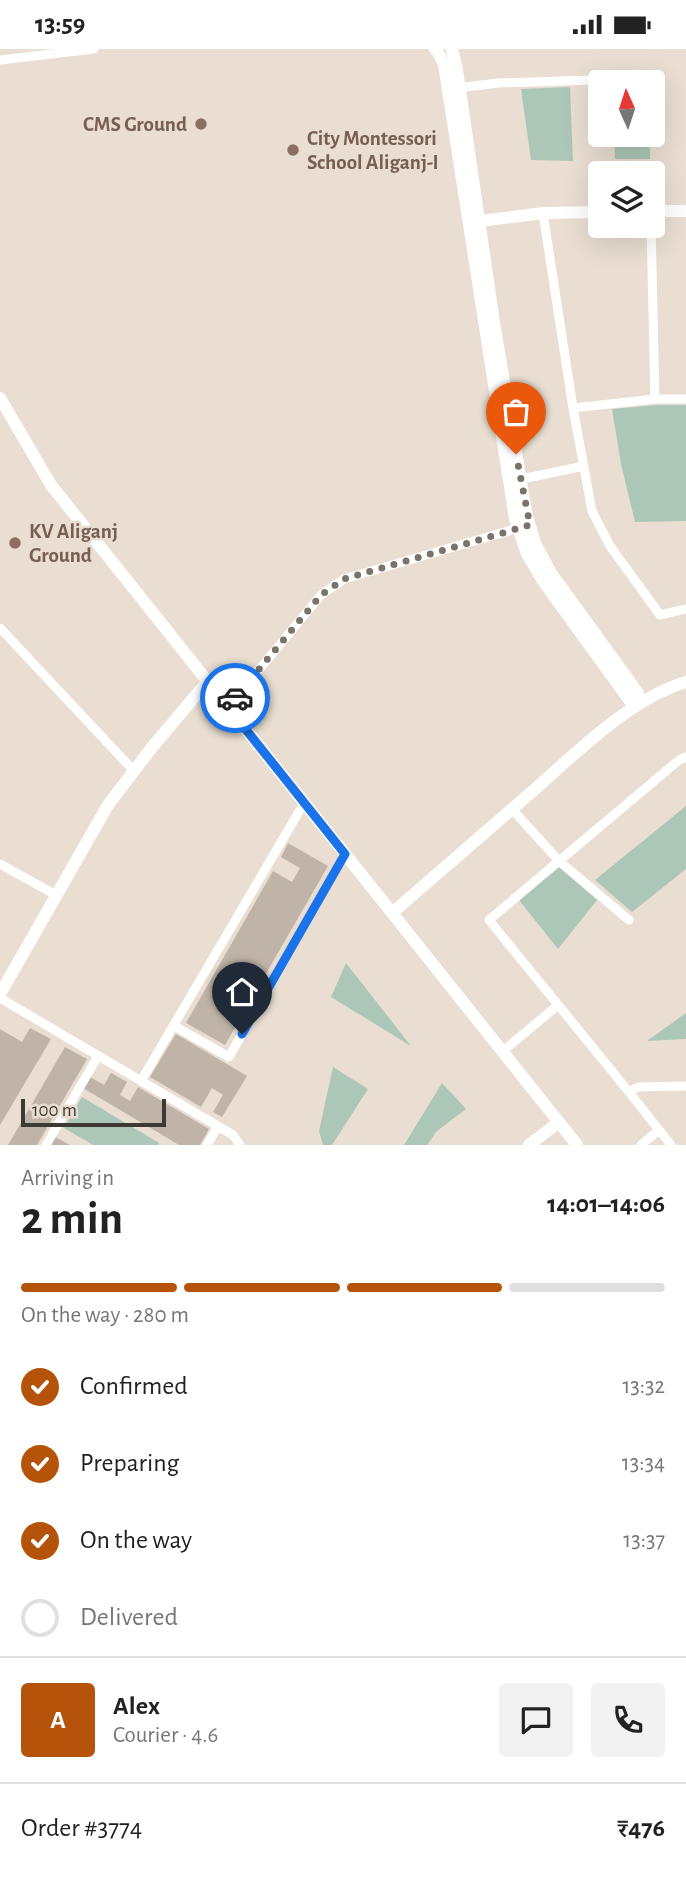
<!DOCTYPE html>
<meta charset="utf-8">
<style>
:root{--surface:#fff;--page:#f2f2f2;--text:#222;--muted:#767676;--line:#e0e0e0;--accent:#b45309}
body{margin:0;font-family:"Alegreya Sans",sans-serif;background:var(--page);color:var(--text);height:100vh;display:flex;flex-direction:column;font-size:26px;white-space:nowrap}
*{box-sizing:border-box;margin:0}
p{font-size:23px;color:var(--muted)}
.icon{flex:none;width:38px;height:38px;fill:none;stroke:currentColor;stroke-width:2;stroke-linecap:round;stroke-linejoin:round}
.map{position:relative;height:1096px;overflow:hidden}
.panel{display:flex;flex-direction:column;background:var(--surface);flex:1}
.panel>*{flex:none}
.needle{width:46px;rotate:357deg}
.buttons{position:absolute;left:588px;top:21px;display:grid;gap:14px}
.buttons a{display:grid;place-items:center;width:77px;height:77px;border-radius:7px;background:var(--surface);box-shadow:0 7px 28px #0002;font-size:35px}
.scale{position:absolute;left:21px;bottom:18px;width:145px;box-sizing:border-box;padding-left:7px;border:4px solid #3d3933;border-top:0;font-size:19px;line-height:24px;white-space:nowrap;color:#3d3933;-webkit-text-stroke:5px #e9ded1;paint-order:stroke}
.pin{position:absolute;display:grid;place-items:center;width:60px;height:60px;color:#fff;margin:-72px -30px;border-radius:50% 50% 50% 0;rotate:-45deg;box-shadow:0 0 7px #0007}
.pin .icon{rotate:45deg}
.courier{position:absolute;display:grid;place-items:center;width:70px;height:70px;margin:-35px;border:5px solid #1a73e8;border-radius:50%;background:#fff;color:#222;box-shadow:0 2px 9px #0007}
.head em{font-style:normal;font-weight:700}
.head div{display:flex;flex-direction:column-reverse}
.head{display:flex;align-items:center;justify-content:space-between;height:119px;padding:0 21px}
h1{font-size:46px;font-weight:700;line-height:52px}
.bar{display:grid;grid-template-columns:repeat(4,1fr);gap:10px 7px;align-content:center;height:84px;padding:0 21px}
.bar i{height:9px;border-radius:5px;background:var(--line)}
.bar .current{background:var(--accent)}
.bar p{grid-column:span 4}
.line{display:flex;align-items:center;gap:18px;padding:0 21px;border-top:2px solid var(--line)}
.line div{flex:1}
.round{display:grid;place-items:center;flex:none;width:74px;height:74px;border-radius:7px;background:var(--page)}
ol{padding:0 21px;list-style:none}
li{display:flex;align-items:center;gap:21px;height:77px}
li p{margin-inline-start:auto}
li .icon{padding:7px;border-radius:50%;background:var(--accent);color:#fff;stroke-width:4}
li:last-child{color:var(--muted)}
li i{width:38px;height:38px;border:4px solid var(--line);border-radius:50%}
.status{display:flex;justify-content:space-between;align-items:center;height:49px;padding:0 35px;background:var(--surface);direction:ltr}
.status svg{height:19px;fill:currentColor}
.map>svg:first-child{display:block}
.green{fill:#acc7b8}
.building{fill:#bfb4a7}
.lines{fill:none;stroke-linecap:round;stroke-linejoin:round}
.street{stroke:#fff;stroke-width:9}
.secondary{stroke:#fff;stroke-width:12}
.done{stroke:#79736a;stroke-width:7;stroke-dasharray:0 12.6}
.route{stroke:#1a73e8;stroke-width:9}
.education-dot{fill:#8d6e63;stroke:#e9ded1;stroke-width:2.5}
.labels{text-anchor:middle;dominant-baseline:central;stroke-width:5;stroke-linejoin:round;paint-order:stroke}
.education-label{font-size:21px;font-weight:bold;fill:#785e54;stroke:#e9ded1;text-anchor:start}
</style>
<div class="status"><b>13:59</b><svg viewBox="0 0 49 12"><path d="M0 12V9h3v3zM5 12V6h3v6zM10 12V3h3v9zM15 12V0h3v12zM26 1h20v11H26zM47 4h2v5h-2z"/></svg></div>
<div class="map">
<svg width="686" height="1096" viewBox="0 0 686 1096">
<rect width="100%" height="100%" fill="#e9ded1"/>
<!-- green -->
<path class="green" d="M570 38 573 112 531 111 521 40Z
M614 86H650V110H615Z
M658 356H686V472L635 473 621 415 612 360Z
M686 757V820L632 863 595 831Z
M559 818 597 851 558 900 519 851Z
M346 914 411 997 331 948Z
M686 964V990L647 992Z
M333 1018 368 1040 332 1096H323L319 1082Z
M442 1034 466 1060 437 1082 427 1096H404Z
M82 1048 159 1094 158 1096H93L64 1079Z"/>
<!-- building -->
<path class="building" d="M288 794 328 817 225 996 186 974 273 822 292 833 300 819 281 808Z
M30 979 51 990 0 1076V980L22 993Z
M176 985 247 1027 222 1068 213 1063 223 1046 212 1039 201 1058 150 1028Z
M65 998 87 1010 37 1096H8Z
M111 1024 127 1033 120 1046 130 1052 138 1038 209 1080 200 1096H179L83 1039 90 1028 104 1036Z
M55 1088 70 1096H50Z"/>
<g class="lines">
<!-- street -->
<path class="street" d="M0 11 94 0
M457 39 498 34 653 29
M543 164 573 359 592 462 610 497 660 566 686 560
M651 177 655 350
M573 359 655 350H686
M517 431 584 417
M0 579 134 722
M228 658 321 546 344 530 522 478
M512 760 559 812 629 871
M0 815 56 846
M0 949 233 1086 240 1096
M174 977 229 1008 345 805
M502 1003 558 956
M141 1032 304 754
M629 1043 638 1038 686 1037
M46 1096 98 1007
M207 1096 218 1077
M641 1096 659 1081
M671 1096 629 1043 489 871 679 711 686 708"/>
<!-- secondary -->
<path class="secondary" d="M435 0 438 3 444 15 515 470 527 505 543 532 630 652 638 654V644L551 524 536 496 527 468 495 280 457 21 452 0
M653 162H686
M473 173 543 164 600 163
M0 349 51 436 577 1096
M392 864C440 823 487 782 534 741 578 702 630 650 686 633
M0 945 108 756 153 697 208 632
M529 1096 559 1073"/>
</g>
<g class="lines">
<!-- done -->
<path class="done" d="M235 649 321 546 344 530 530 476 516 405"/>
<!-- route -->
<path class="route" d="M235 649 228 658 345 805 242 985"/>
</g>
<!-- markers -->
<g class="education-dot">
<circle cx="201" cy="75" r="7"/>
<circle cx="293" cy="101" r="7"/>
<circle cx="15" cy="494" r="7"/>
</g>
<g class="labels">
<!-- education labels -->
<g class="education-label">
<text x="187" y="75" text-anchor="end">CMS Ground</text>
<text x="307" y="89">City Montessori<tspan x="307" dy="24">School Aliganj-I</tspan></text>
<text x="29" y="482">KV Aliganj<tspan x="29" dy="24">Ground</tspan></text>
</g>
</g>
</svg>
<div class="buttons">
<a><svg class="needle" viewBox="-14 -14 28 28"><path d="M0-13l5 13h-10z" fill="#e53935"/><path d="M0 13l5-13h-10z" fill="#767676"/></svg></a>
<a><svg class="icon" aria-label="layers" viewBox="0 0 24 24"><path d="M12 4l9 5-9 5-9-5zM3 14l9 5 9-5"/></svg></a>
</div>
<div class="scale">100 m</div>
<div class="pin" style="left:516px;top:405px;background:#ea580c"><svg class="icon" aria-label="bag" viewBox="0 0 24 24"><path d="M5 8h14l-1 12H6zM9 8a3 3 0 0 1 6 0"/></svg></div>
<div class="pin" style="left:242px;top:985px;background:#1f2937"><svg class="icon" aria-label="home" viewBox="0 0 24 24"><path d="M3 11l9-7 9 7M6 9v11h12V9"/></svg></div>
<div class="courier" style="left:235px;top:649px"><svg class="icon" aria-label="car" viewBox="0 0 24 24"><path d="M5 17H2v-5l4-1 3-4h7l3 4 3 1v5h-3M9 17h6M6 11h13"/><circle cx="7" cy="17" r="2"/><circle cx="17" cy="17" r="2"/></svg></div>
</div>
<section class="panel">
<div class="head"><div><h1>2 min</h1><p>Arriving in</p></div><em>14:01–14:06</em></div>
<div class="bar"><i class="current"></i><i class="current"></i><i class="current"></i><i></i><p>On the way · 280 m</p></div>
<ol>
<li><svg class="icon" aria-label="check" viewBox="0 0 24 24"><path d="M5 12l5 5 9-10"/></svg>Confirmed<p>13:32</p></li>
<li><svg class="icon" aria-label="check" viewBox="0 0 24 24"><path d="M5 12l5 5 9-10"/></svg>Preparing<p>13:34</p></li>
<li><svg class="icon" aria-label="check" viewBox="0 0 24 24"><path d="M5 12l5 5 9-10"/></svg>On the way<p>13:37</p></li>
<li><i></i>Delivered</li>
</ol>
<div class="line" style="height:126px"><b class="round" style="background:var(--accent);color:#fff">A</b><div><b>Alex</b><p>Courier · 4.6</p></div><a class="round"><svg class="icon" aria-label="chat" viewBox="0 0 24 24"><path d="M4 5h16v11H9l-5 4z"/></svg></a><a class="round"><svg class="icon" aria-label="phone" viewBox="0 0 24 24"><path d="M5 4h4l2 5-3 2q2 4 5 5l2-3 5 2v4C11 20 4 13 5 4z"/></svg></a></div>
<div class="line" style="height:91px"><div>Order #3774</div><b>₹476</b></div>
</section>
